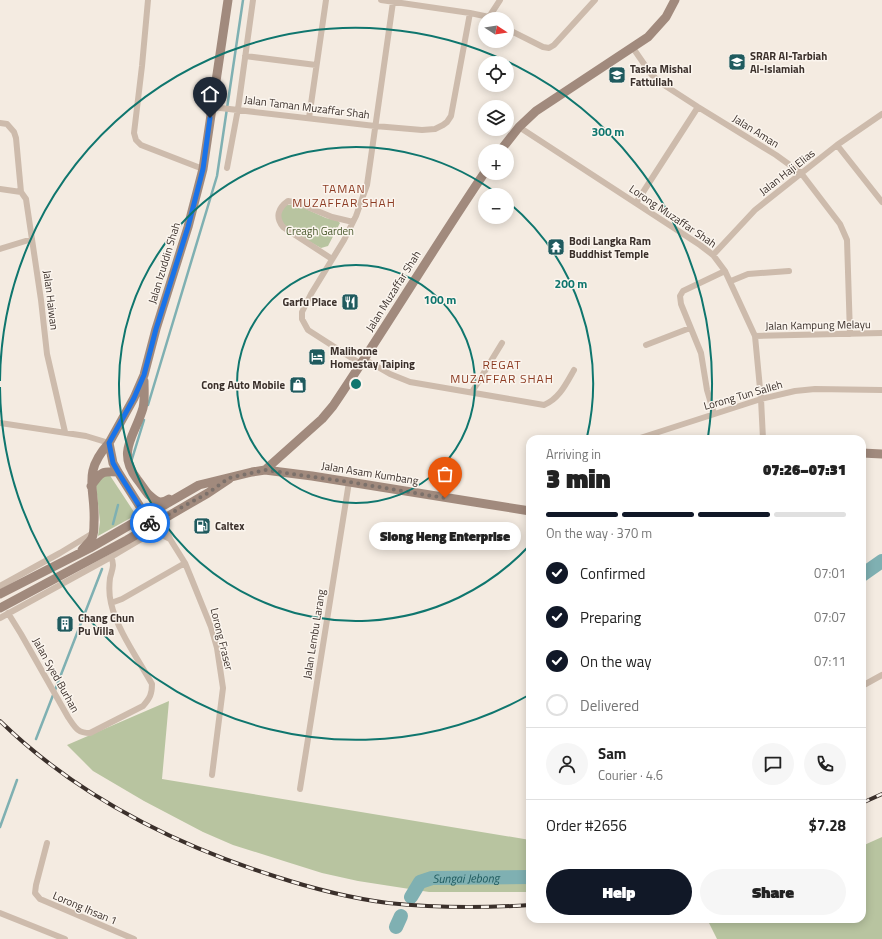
<!DOCTYPE html>
<meta charset="utf-8">
<style>
:root{--surface:#fff;--page:#f6f6f6;--text:#222;--muted:#767676;--line:#e0e0e0;--accent:#111827}
body{margin:0;font-family:"Titillium Web",sans-serif;background:var(--page);color:var(--text);height:100vh;display:flex;flex-direction:column;font-size:15px;white-space:nowrap}
*{box-sizing:border-box;margin:0}
p{font-size:13px;color:var(--muted)}
.icon{flex:none;width:22px;height:22px;fill:none;stroke:currentColor;stroke-width:2;stroke-linecap:round;stroke-linejoin:round}
.map{position:relative;flex:1;overflow:hidden}
.sheet{position:absolute;left:526px;top:435px;width:340px;height:488px;display:flex;flex-direction:column;background:var(--surface);border-radius:12px;box-shadow:0 2px 10px #0003}
.sheet>*{flex:none}
.needle{width:26px;rotate:102deg}
.controls{position:absolute;left:478px;top:12px;display:grid;gap:8px}
.controls a{display:grid;place-items:center;width:36px;height:36px;border-radius:50%;background:var(--surface);box-shadow:0 2px 10px #0003;font-size:20px}
.pin{position:absolute;display:grid;place-items:center;width:34px;height:34px;color:#fff;margin:-41px -17px;border-radius:50% 50% 50% 0;rotate:-45deg;box-shadow:0 0 4px #0007}
.pin .icon{rotate:45deg}
.courier{position:absolute;display:grid;place-items:center;width:40px;height:40px;margin:-20px;border:3px solid #1a73e8;border-radius:50%;background:#fff;color:#222;box-shadow:0 1px 5px #0007}
.bubble{position:absolute;height:28px;border-radius:14px;background:var(--surface);box-shadow:0 2px 10px #0003;font-size:13px;font-weight:800;line-height:28px;text-align:center}
.headline em{font-style:normal;font-weight:800}
.headline div{display:flex;flex-direction:column-reverse}
.headline{display:flex;align-items:center;justify-content:space-between;height:68px;padding:0 20px}
h1{font-size:26px;font-weight:800;line-height:30px}
.bar{display:grid;grid-template-columns:repeat(4,1fr);gap:6px 4px;align-content:center;height:48px;padding:0 20px}
.bar i{height:5px;border-radius:3px;background:var(--line)}
.bar .active{background:var(--accent)}
.bar p{grid-column:span 4}
.line{display:flex;align-items:center;gap:10px;padding:0 20px;border-top:1px solid var(--line)}
.line div{flex:1}
.round{display:grid;place-items:center;flex:none;width:42px;height:42px;border-radius:21px;background:var(--page)}
ol{padding:0 20px;list-style:none}
li{display:flex;align-items:center;gap:12px;height:44px}
li p{margin-inline-start:auto}
li .icon{padding:4px;border-radius:50%;background:var(--accent);color:#fff;stroke-width:4}
li:last-child{color:var(--muted)}
li i{width:22px;height:22px;border:2px solid var(--line);border-radius:50%}
.button{display:flex;gap:8px;margin-top:auto;padding:8px 20px}
.button a{flex:1;height:46px;border-radius:24px;background:var(--accent);color:#fff;font-size:16px;font-weight:800;line-height:46px;text-align:center}
.button a+a{background:var(--page);color:var(--text)}
.map>svg:first-child{display:block}
.green{fill:#b8c4a0}
.lines{fill:none;stroke-linecap:round;stroke-linejoin:round}
.stream{stroke:#7fb0b2;stroke-width:2.5}
.river{stroke:#7fb0b2;stroke-width:14}
.street{stroke:#cdbbac;stroke-width:6}
.secondary{stroke:#a18a7d;stroke-width:9}
.rail-casing{stroke:#3b302b;stroke-width:4}
.rail{stroke:#fbf5ee;stroke-width:2.5;stroke-dasharray:8;stroke-linecap:butt}
.done{stroke:#7c716b;stroke-width:4;stroke-dasharray:0 7.2}
.route{stroke:#1a73e8;stroke-width:5}
.ring{fill:none;stroke:#0f766e;stroke-width:2}
.labels{text-anchor:middle;dominant-baseline:central;stroke-width:3;stroke-linejoin:round;paint-order:stroke}
.poi-label{font-size:11px;font-weight:bold;fill:#3b302b;stroke:#fbf5ee;text-anchor:start}
.street-label{font-size:11px;fill:#3b302b;stroke:#fbf5ee}
.park-label{font-size:11px;fill:#4a5a2e;stroke:#fbf5ee}
.neighbourhood-label{font-size:12px;letter-spacing:1px;fill:#8c3b22;stroke:#fbf5ee}
.water-label{font-size:12px;font-style:italic;fill:#1f5a5e;stroke:#fbf5ee}
.centre{fill:#0f766e;stroke:#fbf5ee;stroke-width:2}
.ring-label{font-size:12px;text-anchor:middle;font-weight:bold;fill:#0f766e;stroke:#fbf5ee;stroke-width:3;stroke-linejoin:round;paint-order:stroke}
</style>
<div class="map">
<svg width="882" height="939" viewBox="0 0 882 939">
<rect width="100%" height="100%" fill="#f4ebe1"/>
<!-- green -->
<path class="green" d="M286 205H297L326 218 338 221 340 223 328 246 321 248 287 229 280 218 282 209Z
M109 474 136 515 98 536 100 522 96 485 101 476Z
M169 701 162 779 530 840V892H429L358 881 322 873 287 862 233 845 203 832 144 801 93 771 67 745Z
M882 837V939H717L707 919H862V846Z"/>
<g class="lines">
<!-- stream -->
<path class="stream" d="M148 405 217 176 243 0
M132 459 144 420
M113 524 118 505
M36 739 102 569
M0 827 17 780"/>
<!-- river -->
<g class="river">
<path d="M862 575 882 561"/>
<path id="s1" d="M411 897 420 882 432 878 530 877"/>
<path d="M396 927 401 916"/>
</g>
<!-- street -->
<path class="street" d="M148 0 142 66 134 133 136 140 141 145 203 169
M381 0 470 13 489 17
M489 17 500 0
M507 29 543 47 549 48 554 45 595 0
M633 48 651 74 661 83 698 107 776 155 801 173 840 224 847 240 850 334
M245 56 316 65
M212 107 375 126 422 130 435 129 443 125 447 122 451 116 470 13
M309 118 326 0
M0 123 7 124 14 132 16 138 21 192
M519 127 700 245 713 255 725 271 755 336 761 399 763 439
M837 145 882 202
M227 168 238 109 253 0
M0 189 21 192 26 199 41 300 47 354 65 432
M636 203 698 107
M0 249 32 239
M713 255 755 210 837 145 882 114
M332 259 283 227C275 217 278 208 288 201L298 203 332 217 353 222
M731 281 748 274 789 271
M755 336 882 333
M646 345 690 328
M364 359 390 374 410 382 544 405C559 399 566 384 574 370
M361 364 308 330 302 319V312L311 294 344 240 356 216 367 185 393 2
M472 392 502 343
M714 414 707 390 701 353 681 304 680 296 683 291 725 271
M0 423 86 436 109 443
M637 439 761 399 795 391 815 389 882 390
M156 510 165 525 170 539 185 563 192 580 211 627 217 648 223 688 212 775
M153 528 155 531 170 539
M0 586 60 553 93 533
M111 603 122 599 185 563
M8 613 21 634 68 717C75 727 77 733 90 733L143 706C150 698 152 694 152 684 138 659 117 630 111 603 109 595 109 586 110 578 112 570 115 565 111 557
M0 618 111 557 155 531
M862 686 882 675
M300 789 349 482
M47 843 36 885 35 893 40 899 134 939
M0 913 65 939"/>
<!-- secondary -->
<path class="secondary" d="M500 151 519 127 536 111 648 37 666 17 675 0
M144 381C144 389 145 400 143 408 135 436 116 451 137 479 141 484 144 489 148 494 156 501 159 505 169 499
M862 453 882 454
M265 470 322 419 333 406C385 329 433 249 485 172
M91 486C101 472 101 471 118 472
M151 524 118 472 113 463 109 443 134 398 144 375 156 329 188 227 203 169 228 0
M82 550C85 546 90 542 92 538 94 534 94 528 94 523 96 488 81 474 109 443
M0 594 90 548 199 485 252 472 265 470 312 476 530 511
M0 608 127 540 208 493 229 479"/>
<!-- rail casing -->
<g class="rail-casing">
<path id="rail" d="M0 721C76 795 173 844 274 876 311 888 349 898 388 903 436 908 483 908 530 905
M862 803 882 794"/>
</g>
<!-- rail -->
<use href="#rail" class="rail"/>
</g>
<g class="lines">
<!-- done -->
<path class="done" d="M150 523 151 524 208 493 229 478 265 470 349 482 445 498"/>
<!-- route -->
<path class="route" d="M150 523 118 472 113 463 109 443 134 398 144 375 156 329 188 227 203 169 210 118"/>
</g>
<!-- distance rings -->
<g class="ring">
<circle cx="356" cy="384" r="119"/>
<path d="M529 546A237 237 0 1 1 499 195M508 202A237 237 0 0 1 587 437"/>
<path d="M529 695A356 356 0 0 1 0 387M0 381A356 356 0 1 1 708 437"/>
</g>
<!-- icons -->
<defs>
<g id="school-square" transform="scale(0.9)"><rect x="-9" y="-9" width="18" height="18" rx="4" fill="#1f5a5e" stroke="#fbf5ee"/><path d="M0-5L7-2L0 1L-7-2ZM-4 1L0 2.5L4 1V4Q0 6-4 4Z" fill="#fff"/></g>
<g id="temple-square" transform="scale(0.9)"><rect x="-9" y="-9" width="18" height="18" rx="4" fill="#1f5a5e" stroke="#fbf5ee"/><path d="M0-6L5-2H3V0L6.5 2.5H4V6H1.5V3h-3V6H-4V2.5H-6.5L-3 0V-2H-5Z" fill="#fff"/></g>
<g id="restaurant-square" transform="scale(0.9)"><rect x="-9" y="-9" width="18" height="18" rx="4" fill="#1f5a5e" stroke="#fbf5ee"/><path d="M-5-6h1v4h1v-4h1v4h1v-4h1v5L-1.5 .5V6h-2V.5L-5-1ZM5-6V6H3V1.5H1.5Q1.5-4 5-6Z" fill="#fff"/></g>
<g id="hotel-square" transform="scale(0.9)"><rect x="-9" y="-9" width="18" height="18" rx="4" fill="#1f5a5e" stroke="#fbf5ee"/><path d="M-6-4.5h1.5V1H6V5H4.5V3h-9V5H-6ZM-4 0a1.8 1.8 0 1 1 3.6 0ZM.5 0V-2.5h3Q6-2.5 6 0Z" fill="#fff"/></g>
<g id="shop-square" transform="scale(0.9)"><rect x="-9" y="-9" width="18" height="18" rx="4" fill="#1f5a5e" stroke="#fbf5ee"/><path d="M-5-2.5h2.3a2.7 3.5 0 0 1 5.4 0H5L5.5 6h-11ZM-1.5-2.5h3a1.5 2.3 0 0 0-3 0Z" fill="#fff"/></g>
<g id="fuel-square" transform="scale(0.9)"><rect x="-9" y="-9" width="18" height="18" rx="4" fill="#1f5a5e" stroke="#fbf5ee"/><path d="M-5.5-6h7V0h2V4h1.3V-2.5L3-4.5l.8-.8L6-3V5H2.5V1h-1V6h-7ZM-4.2-4.7v3.2H.2V-4.7Z" fill="#fff"/></g>
<g id="building-square" transform="scale(0.9)"><rect x="-9" y="-9" width="18" height="18" rx="4" fill="#1f5a5e" stroke="#fbf5ee"/><path d="M-4-6H4V6H1V3H-1V6H-4ZM-2.5-4.3h1.7v1.8h-1.7ZM.8-4.3h1.7v1.8H.8ZM-2.5-1h1.7V.8h-1.7ZM.8-1h1.7V.8H.8Z" fill="#fff"/></g>
</defs>
<g fill-rule="evenodd">
<use href="#school-square" x="737" y="62"/>
<use href="#school-square" x="617" y="75"/>
<use href="#temple-square" x="556" y="247"/>
<use href="#restaurant-square" x="350" y="302"/>
<use href="#hotel-square" x="317" y="357"/>
<use href="#shop-square" x="298" y="385"/>
<use href="#fuel-square" x="202" y="526"/>
<use href="#building-square" x="65" y="624"/>
</g>
<g class="labels">
<!-- poi labels -->
<g class="poi-label">
<text x="750" y="56">SRAR Al-Tarbiah<tspan x="750" dy="13">Al-Islamiah</tspan></text>
<text x="630" y="69">Taska Mishal<tspan x="630" dy="13">Fattullah</tspan></text>
<text x="569" y="241">Bodi Langka Ram<tspan x="569" dy="13">Buddhist Temple</tspan></text>
<text x="337" y="302" text-anchor="end">Garfu Place</text>
<text x="330" y="351">Malihome<tspan x="330" dy="13">Homestay Taiping</tspan></text>
<text x="285" y="385" text-anchor="end">Cong Auto Mobile</text>
<text x="215" y="526">Caltex</text>
<text x="78" y="618">Chang Chun<tspan x="78" dy="13">Pu Villa</tspan></text>
</g>
<!-- street labels -->
<g class="street-label">
<text transform="translate(307 107) rotate(7)">Jalan Taman Muzaffar Shah</text>
<text transform="translate(756 131) rotate(32)">Jalan Aman</text>
<text transform="translate(787 172) rotate(-38)">Jalan Haji Elias</text>
<text transform="translate(673 216) rotate(34)">Lorong Muzaffar Shah</text>
<text transform="translate(164 263) rotate(-73)">Jalan Izuddin Shah</text>
<text transform="translate(393 291) rotate(-58)">Jalan Muzaffar Shah</text>
<text transform="translate(51 300) rotate(83)">Jalan Haiwan</text>
<text transform="translate(818 325) rotate(-1)">Jalan Kampung Melayu</text>
<text transform="translate(743 395) rotate(-16)">Lorong Tun Salleh</text>
<text transform="translate(370 473) rotate(9)">Jalan Asam Kumbang</text>
<text transform="translate(314 634) rotate(-81)">Jalan Lembu Larang</text>
<text transform="translate(222 639) rotate(76)">Lorong Fraser</text>
<text transform="translate(56 675) rotate(61)">Jalan Syed Burhan</text>
<text transform="translate(85 908) rotate(23)">Lorong Ihsan 1</text>
</g>
<!-- park labels -->
<g class="park-label">
<text x="320" y="231">Creagh Garden</text>
</g>
<!-- neighbourhood labels -->
<g class="neighbourhood-label">
<text x="344" y="188">TAMAN<tspan x="344" dy="14">MUZAFFAR SHAH</tspan></text>
<text x="502" y="364">REGAT<tspan x="502" dy="14">MUZAFFAR SHAH</tspan></text>
</g>
<!-- water labels -->
<g class="water-label">
<text stroke="none"><textPath href="#s1" startOffset="64">Sungai Jebong</textPath></text>
</g>
</g>
<circle cx="356" cy="384" r="6" class="centre"/>
<g class="ring-label">
<text x="608" y="136">300 m</text>
<text x="571" y="288">200 m</text>
<text x="440" y="304">100 m</text>
</g>
</svg>
<div class="controls">
<a><svg class="needle" viewBox="-14 -14 28 28"><path d="M0-13l5 13h-10z" fill="#e53935"/><path d="M0 13l5-13h-10z" fill="#767676"/></svg></a>
<a><svg class="icon" aria-label="locate" viewBox="0 0 24 24"><circle cx="12" cy="12" r="6"/><path d="M12 2v4M12 18v4M2 12h4M18 12h4"/></svg></a>
<a><svg class="icon" aria-label="layers" viewBox="0 0 24 24"><path d="M12 4l9 5-9 5-9-5zM3 14l9 5 9-5"/></svg></a>
<a>+</a>
<a>−</a>
</div>
<div class="pin" style="left:445px;top:498px;background:#ea580c"><svg class="icon" aria-label="bag" viewBox="0 0 24 24"><path d="M5 8h14l-1 12H6zM9 8a3 3 0 0 1 6 0"/></svg></div>
<div class="pin" style="left:210px;top:118px;background:#1f2937"><svg class="icon" aria-label="home" viewBox="0 0 24 24"><path d="M3 11l9-7 9 7M6 9v11h12V9"/></svg></div>
<div class="courier" style="left:150px;top:523px"><svg class="icon" aria-label="bike" viewBox="0 0 24 24"><circle cx="6" cy="16" r="4"/><circle cx="18" cy="16" r="4"/><path d="M6 16l4-8h5l3 8M10 8l3 8H6M13 5h3"/></svg></div>
<div class="bubble" style="left:369px;top:522px;width:152px">Siong Heng Enterprise</div>
<section class="sheet">
<div class="headline"><div><h1>3 min</h1><p>Arriving in</p></div><em>07:26–07:31</em></div>
<div class="bar"><i class="active"></i><i class="active"></i><i class="active"></i><i></i><p>On the way · 370 m</p></div>
<ol>
<li><svg class="icon" aria-label="check" viewBox="0 0 24 24"><path d="M5 12l5 5 9-10"/></svg>Confirmed<p>07:01</p></li>
<li><svg class="icon" aria-label="check" viewBox="0 0 24 24"><path d="M5 12l5 5 9-10"/></svg>Preparing<p>07:07</p></li>
<li><svg class="icon" aria-label="check" viewBox="0 0 24 24"><path d="M5 12l5 5 9-10"/></svg>On the way<p>07:11</p></li>
<li><i></i>Delivered</li>
</ol>
<div class="line" style="height:72px"><a class="round"><svg class="icon" aria-label="person" viewBox="0 0 24 24"><circle cx="12" cy="8" r="4"/><path d="M4 21q1-7 8-7t8 7"/></svg></a><div><b>Sam</b><p>Courier · 4.6</p></div><a class="round"><svg class="icon" aria-label="chat" viewBox="0 0 24 24"><path d="M4 5h16v11H9l-5 4z"/></svg></a><a class="round"><svg class="icon" aria-label="phone" viewBox="0 0 24 24"><path d="M5 4h4l2 5-3 2q2 4 5 5l2-3 5 2v4C11 20 4 13 5 4z"/></svg></a></div>
<div class="line" style="height:52px"><div>Order #2656</div><b>$7.28</b></div>
<div class="button"><a>Help</a><a>Share</a></div>
</section>
</div>
